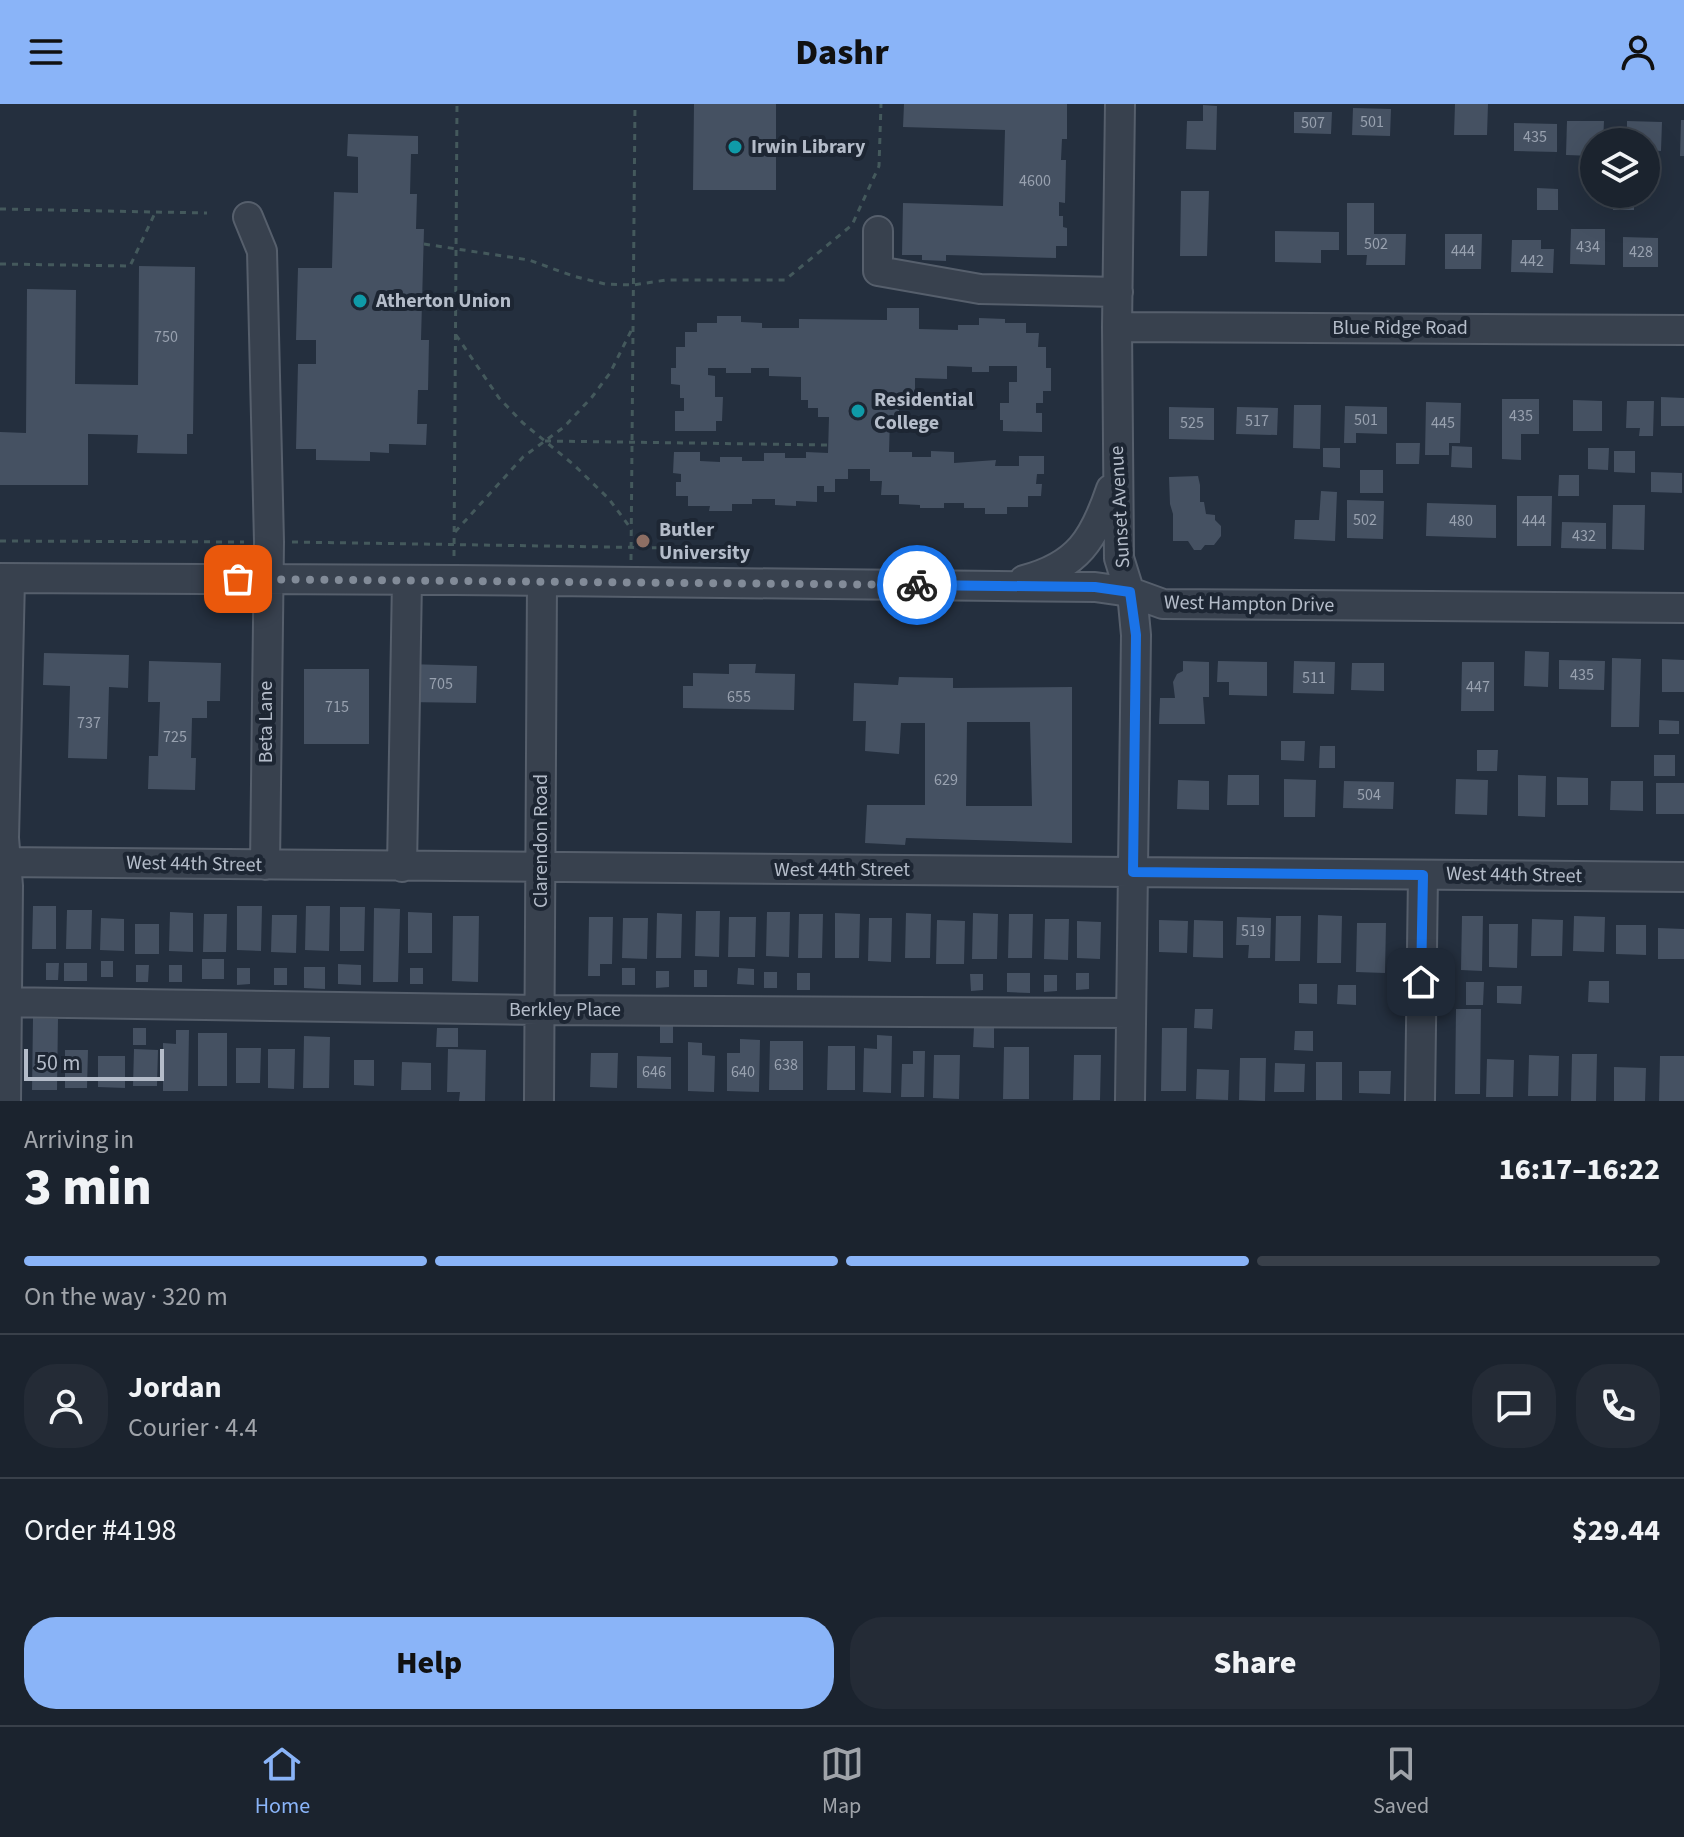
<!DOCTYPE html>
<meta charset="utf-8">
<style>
:root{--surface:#1b232e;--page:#242b36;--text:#f1f3f6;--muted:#a0a4aa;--line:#39404a;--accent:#8ab4f8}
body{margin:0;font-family:"Source Sans 3",sans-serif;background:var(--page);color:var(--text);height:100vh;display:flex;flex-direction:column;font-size:30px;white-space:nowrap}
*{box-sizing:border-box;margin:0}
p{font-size:26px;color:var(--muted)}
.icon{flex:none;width:44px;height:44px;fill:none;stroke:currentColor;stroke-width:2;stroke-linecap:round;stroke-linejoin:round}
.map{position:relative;height:997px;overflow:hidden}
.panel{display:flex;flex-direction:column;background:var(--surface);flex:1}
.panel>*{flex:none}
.buttons{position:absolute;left:1580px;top:24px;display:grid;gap:16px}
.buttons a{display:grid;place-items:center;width:80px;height:80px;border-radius:50%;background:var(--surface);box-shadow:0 8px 32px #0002,0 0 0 2px var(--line);font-size:40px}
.scale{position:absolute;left:24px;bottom:20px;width:140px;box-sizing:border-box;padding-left:8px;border:4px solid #b4bcc9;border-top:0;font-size:22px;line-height:28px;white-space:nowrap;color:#b4bcc9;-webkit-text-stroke:6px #1d2633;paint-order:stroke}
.pin{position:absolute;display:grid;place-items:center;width:68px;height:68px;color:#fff;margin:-34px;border-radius:16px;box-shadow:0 4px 12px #0006}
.courier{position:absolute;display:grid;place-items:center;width:80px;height:80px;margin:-40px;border:6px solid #1a73e8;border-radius:50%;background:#fff;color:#222;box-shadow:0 2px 10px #0007}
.headline em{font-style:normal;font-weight:800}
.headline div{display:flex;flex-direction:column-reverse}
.headline{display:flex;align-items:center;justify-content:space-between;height:136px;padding:0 24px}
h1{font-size:52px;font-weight:800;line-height:60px}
.bar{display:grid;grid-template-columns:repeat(4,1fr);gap:12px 8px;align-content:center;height:96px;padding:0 24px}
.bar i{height:10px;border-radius:6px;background:var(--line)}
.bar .current{background:var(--accent)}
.bar p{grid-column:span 4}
.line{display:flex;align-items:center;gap:20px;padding:0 24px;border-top:2px solid var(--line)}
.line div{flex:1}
.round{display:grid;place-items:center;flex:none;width:84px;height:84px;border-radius:32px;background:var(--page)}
.button{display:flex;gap:16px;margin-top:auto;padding:16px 24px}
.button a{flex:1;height:92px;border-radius:32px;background:var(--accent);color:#111;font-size:32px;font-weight:800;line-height:92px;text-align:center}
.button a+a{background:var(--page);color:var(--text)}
header{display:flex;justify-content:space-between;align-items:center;height:104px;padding:0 24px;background:var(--accent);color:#111;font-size:36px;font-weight:800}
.tabs{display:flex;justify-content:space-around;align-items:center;height:112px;border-top:2px solid var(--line);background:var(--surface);font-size:22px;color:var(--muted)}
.tabs a{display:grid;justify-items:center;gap:4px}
.tabs .current{color:var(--accent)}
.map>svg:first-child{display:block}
.building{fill:#455162;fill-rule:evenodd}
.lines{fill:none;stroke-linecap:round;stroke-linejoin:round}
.minor-casing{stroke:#565f6c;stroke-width:32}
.path{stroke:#44595c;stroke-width:3;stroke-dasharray:6 6;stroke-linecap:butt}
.minor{stroke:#38414e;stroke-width:28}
.done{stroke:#828b98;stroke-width:8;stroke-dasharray:0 14.4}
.route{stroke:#1a73e8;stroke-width:10}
.culture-dot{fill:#0f9aa8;stroke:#1d2633;stroke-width:3}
.education-dot{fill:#8d6e63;stroke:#1d2633;stroke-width:3}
.labels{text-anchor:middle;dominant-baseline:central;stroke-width:8;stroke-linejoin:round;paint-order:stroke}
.number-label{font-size:16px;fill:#98a1af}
.poi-label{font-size:20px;font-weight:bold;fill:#b4bcc9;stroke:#1d2633;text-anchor:start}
.street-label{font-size:20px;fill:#b4bcc9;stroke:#1d2633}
</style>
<header><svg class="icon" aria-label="menu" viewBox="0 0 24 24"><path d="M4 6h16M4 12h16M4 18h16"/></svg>Dashr<svg class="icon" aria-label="person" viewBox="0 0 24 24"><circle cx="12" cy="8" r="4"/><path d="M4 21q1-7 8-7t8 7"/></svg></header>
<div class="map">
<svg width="1684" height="997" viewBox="0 0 1684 997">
<rect width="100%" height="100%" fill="#242f3e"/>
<!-- building -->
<path class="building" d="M694 0H776V86H693Z
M904 0H1067V35H1062L1061 56H1066L1065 99 1059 98V112H1063V123L1067 124V142H1056V154L946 151V157L922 156V151H902L903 99 1003 102 1005 26 903 23Z
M1455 0H1488L1487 31H1454Z
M1203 1 1217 2 1216 46 1186 45 1187 17H1203Z
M1353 4 1391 5 1390 32 1352 31Z
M1294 8H1332L1331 30 1294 29Z
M1681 16H1684V52H1680Z
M1567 17H1604L1603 38H1594V52L1566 51Z
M1627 17 1662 18 1661 47 1646 46V38H1627Z
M1514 19 1557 20V48L1514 47Z
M348 30 418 32V50H411L410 90H417L416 125H424L421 236H429L428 286H418L417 320H427L426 341 389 340V349L370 348V357L316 356V345H296L298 260H316V236H296L298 164H332L334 88 358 89V53L347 52Z
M1537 84 1558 85V106H1537Z
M1181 87H1209L1207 152H1180Z
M1613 90H1634V106H1613Z
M1347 99H1374V130H1406L1405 161H1366L1367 151H1347Z
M1571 125H1605V161L1570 160Z
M1275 127 1339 128V146H1321V159L1275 158Z
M1445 130H1482L1481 165H1445Z
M1623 133 1658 134V163H1623Z
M1512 136H1541V145H1554L1553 169 1511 168Z
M139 162 195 163 193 330H187V350L137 349 138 331 88 330V381H0V328L26 329 27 185 76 186 75 280 138 281Z
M887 204H919V225L958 226V221H979V214L1005 215V219H1026V229H1039L1038 243H1046V264H1051V287H1043V299H1036V309H1042V328L1003 327V316H1000V299H1009V278H1017V262H989V268H972V263L947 262V275L915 274V296L906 295V304H899V315L890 314 889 348H912V353H931V347L954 348V359L996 356 995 362H1019V352H1044V370H1037L1036 380H1042L1041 392H1028V403H1007V410H985V404H964V399H944V404H920V401L899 400V391H881L882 377H870V365H848V375H835V388H824V382H817V398L796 397V402L775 401V395H752V400H732V407H709L710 402H688V392H676V378H681V370L673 369 674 348H700V357L720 358V353H742V357H764V349H785V354H806V348L828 349 829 313H818V304H808V296H801V273L769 272V264H751V269H726V264H708V271L715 272V293H723L722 317H716V327H675V307H684V294H680V281L671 280V264H676V243H685V228H697V219H717V212H741V218L762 219V224H799V215L887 216Z
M1661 293 1684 294V322H1661Z
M1502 295H1539V330H1521V356L1502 355Z
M1573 296 1602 297V327H1573Z
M1627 297H1654L1653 332H1639L1640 324H1626Z
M1426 298 1461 299 1460 339H1449V351H1425Z
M1294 301H1321L1320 345 1293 344Z
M1345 302 1387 303V330L1356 329V339H1344Z
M1169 303 1214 304V336L1169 335Z
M1237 303 1278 304 1277 331 1236 330Z
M1396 339H1420L1419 360H1396Z
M1452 342 1472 343V364L1451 363Z
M1323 344H1340V364L1323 363Z
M1588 344H1609L1608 366 1588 365Z
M1614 347H1635V369L1614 368Z
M1360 366H1383V389H1360Z
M1651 368 1682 369V389L1651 388Z
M1559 371H1579V392H1558Z
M1198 372 1200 381V398H1204L1206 410 1215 411V416L1221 422V432L1214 441H1205L1201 446H1194L1188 437H1173V410L1170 400 1169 373Z
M1321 387 1337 388 1335 437 1294 435 1295 416H1319Z
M1517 392H1552L1551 442H1517Z
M1347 396 1384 397 1383 435 1347 434Z
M1427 399 1496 401V434L1426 432Z
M1613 401H1645L1644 446 1612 445Z
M1562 418 1606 419V445L1561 444Z
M1525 547 1549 548 1548 583 1524 582Z
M44 549 129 551 128 584 109 583 107 655 68 654 70 582 43 581Z
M1612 554 1641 555 1639 623H1611Z
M1662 555 1684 556V588H1662Z
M1559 556 1605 557 1604 586 1559 585Z
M149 557 221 559 220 597H207V614H192L191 654H196L195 686 148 685 149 652H158L160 598H148Z
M1183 557 1209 558V593H1203L1205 620H1159L1160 594H1175L1173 578 1177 570 1183 567Z
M1218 557 1267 558V592L1229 591V578H1217Z
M1294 557 1335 558 1334 590 1293 589Z
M1462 558H1494V607H1461Z
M1352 559H1384V587L1351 586Z
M407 560 477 562 476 599 406 598Z
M729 560H756L755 569 795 570 794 606 683 604V582H693V569L729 570Z
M304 565H369V640H304Z
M899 573 953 574V584L1072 583V739L906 734 905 741 865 739 867 701H925V619H901L899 650 865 647 866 617H853L854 579 898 581ZM967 618H1030L1032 702H966Z
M1659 616 1679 617V630H1659Z
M1281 637H1305L1304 657 1281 656Z
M1320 642H1335V664H1319Z
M1477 646H1498L1497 667H1477Z
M1654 651H1675V672H1654Z
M1228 671H1259V701H1227Z
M1518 671 1546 672 1545 713 1518 712Z
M1557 673 1588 674V701H1557Z
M1284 675 1316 676 1315 713H1284Z
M1456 675 1488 676 1487 711 1455 710Z
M1178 676 1209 677V706L1177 705Z
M1344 677 1394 678 1393 705 1343 704Z
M1611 677H1643V707L1610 706Z
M1656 679H1684V710H1656Z
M33 802H56V845H32Z
M237 802H262L261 847 237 846Z
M306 802H330L329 847 305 846Z
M340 803H365L364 847H340Z
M374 804 400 805 398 878H373Z
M67 806H92L91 845H66Z
M696 807H720L719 853 695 852Z
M170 808 193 809V848L169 847Z
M408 808 432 809V849H408Z
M767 808H790L789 853 766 852Z
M657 809 682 810 681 854H656Z
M835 809 860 810 859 854H835Z
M906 809 931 810 930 854H905Z
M973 809 998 810 997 855H972Z
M204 810H227L226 848H203Z
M799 810H823L822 854H798Z
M1009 810H1033L1032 854H1008Z
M272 811H297L296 849 271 848Z
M1318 811 1342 812 1341 859H1317Z
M453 812H479L478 878 452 877Z
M1276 812H1301L1300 857H1275Z
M1462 812H1483L1482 867 1461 866Z
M1574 812 1605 813 1604 848 1573 847Z
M589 813H613L612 860H600V872H588Z
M729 813H756L755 853H728Z
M1237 813 1271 814 1270 854H1248L1249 841H1236Z
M101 814 124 815V847L100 846Z
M623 814H648L647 855 622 854Z
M869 814H892L891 858 868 857Z
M1045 815H1069L1068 856 1044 855Z
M1532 815 1563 816 1562 852H1531Z
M937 816 965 817 964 860H936Z
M1159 816 1188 817 1187 849 1159 848Z
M1194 816 1223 817V854L1193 853Z
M1077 817 1101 818 1100 855 1077 854Z
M1357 819H1386L1385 869 1356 868Z
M135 820H159V850H135Z
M1489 820H1518L1517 864 1489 863Z
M1616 821H1646V851L1616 850Z
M1658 824 1684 825V855H1658Z
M202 855H224V875H202Z
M101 857H113V873H101Z
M46 859H59L58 876H46Z
M64 859H87V877H64Z
M338 860 361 861V881L338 880Z
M136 861H149L148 878H136Z
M169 861H182V878H169Z
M304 863H325V885L304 884Z
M237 864H250V880L237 881Z
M274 864H287V881H274Z
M410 864H423V880H410Z
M622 864H635V881H622Z
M738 864 754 865V881L737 880Z
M694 866H707V883H694Z
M656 867H669V883L656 884Z
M764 868H777V884H764Z
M797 869H810V886H797Z
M1007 869H1030V889L1007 888Z
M1076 869H1089V885L1076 886Z
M970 870H983V886L971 887Z
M1044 871H1057V887L1044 888Z
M1589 877H1609V899L1588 898Z
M1466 878H1484L1483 901H1466Z
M1299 880H1317V900L1299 899Z
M1338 881H1356V901L1337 900Z
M1497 882H1522L1521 900 1497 899Z
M1195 905H1213L1212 925 1194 924Z
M1456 905H1481L1480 990H1455Z
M33 914 58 915 57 986H32Z
M660 922H673V939H660Z
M974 923H994V944L973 943Z
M133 924H146V941H133Z
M437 924H458V943H436Z
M1162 924H1187L1186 987H1161Z
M176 926H189L188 987H163V939L176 940Z
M1295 927H1313V947L1294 946Z
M198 929H227V982H198Z
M877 931 892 932 891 989 863 988 864 944 877 945Z
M304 932 330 933 329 984H303Z
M740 935 760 936 759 988 727 987V949H740Z
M770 937H803V986H769Z
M688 938 702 939V951L715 952 714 988 688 987Z
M828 942H855V986H827Z
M1004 943H1029V995H1003Z
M236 944H261L260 979H236Z
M134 945 158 946 157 982H133Z
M268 945H295L294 985 268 984Z
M448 945 486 946 485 997H459L460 988H447Z
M65 946H88L87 984H65Z
M913 947H925L924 993H901L902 960H913Z
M591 949H618L617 984 590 983Z
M1572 950H1597L1596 997H1571Z
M934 951H960L959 995 933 994Z
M1074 951H1101L1100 996H1073Z
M1529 951 1559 952 1558 992H1528Z
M98 952H125V984L98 983Z
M637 952 671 953V985L637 984Z
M1660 952H1684V997H1659Z
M1240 954H1266L1265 997 1239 996Z
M1487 955 1514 956 1513 993H1486Z
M354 956H374V982L354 981Z
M402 958 431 959V986H401Z
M1316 958H1342V996H1316Z
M1275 959 1305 960 1304 988H1274Z
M1614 963 1646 964 1645 997H1614Z
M1197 965 1229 966 1228 996 1196 995Z
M1359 967H1391L1390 990 1359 989Z"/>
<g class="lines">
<!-- minor casing -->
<g class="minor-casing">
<path id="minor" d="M1120 0 1117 223 1119 454 1133 499 1136 531 1130 997
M248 113 262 147 269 438 265 761
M878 127V167L980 185 1118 188
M1117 223 1684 226
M0 474 455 476 1095 483 1130 488 1163 500 1684 504
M1024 476C1078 462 1094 435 1111 385
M0 758 1684 773
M402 763 407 476
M0 898 539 906 1131 909
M6 997 8 782 4 734 10 475
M539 997 542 478
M1420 997 1423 771"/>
</g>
<!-- path -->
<path class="path" d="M0 105 207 109
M424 140 529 156 573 172 605 180 633 181 666 176H785L852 121 879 62 881 0
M0 160 130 162 155 109
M456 231 499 294 523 319 574 361 609 395 632 426
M545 337 828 341
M455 428 523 353 564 323 592 293 610 269 632 225
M0 437 244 438
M292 438 671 444
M454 452 457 0
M631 456 635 0"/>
<!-- minor -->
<use href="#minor" class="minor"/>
</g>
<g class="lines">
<!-- done -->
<path class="done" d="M238 475 917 481"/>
<!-- route -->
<path class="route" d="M917 481 1095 483 1130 488 1136 531 1133 768 1423 771 1421 878"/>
</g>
<!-- markers -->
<g class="culture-dot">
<circle cx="735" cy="43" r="8"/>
<circle cx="360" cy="197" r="8"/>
<circle cx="858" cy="307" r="8"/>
</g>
<circle class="education-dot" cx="643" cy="437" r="8"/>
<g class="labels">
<!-- number labels -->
<g class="number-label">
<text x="1372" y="18">501</text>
<text x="1313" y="19">507</text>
<text x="1535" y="33">435</text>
<text x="1035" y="77">4600</text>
<text x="1376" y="140">502</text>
<text x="1588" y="143">434</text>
<text x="1463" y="147">444</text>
<text x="1641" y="148">428</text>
<text x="1532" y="157">442</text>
<text x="166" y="233">750</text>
<text x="1521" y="312">435</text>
<text x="1366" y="316">501</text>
<text x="1257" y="317">517</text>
<text x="1192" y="319">525</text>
<text x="1443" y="319">445</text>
<text x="1365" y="416">502</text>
<text x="1461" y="417">480</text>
<text x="1534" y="417">444</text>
<text x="1584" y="432">432</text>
<text x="1582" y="571">435</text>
<text x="1314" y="574">511</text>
<text x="441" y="580">705</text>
<text x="1478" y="583">447</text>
<text x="739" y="593">655</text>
<text x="337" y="603">715</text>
<text x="89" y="619">737</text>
<text x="175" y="633">725</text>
<text x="946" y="676">629</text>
<text x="1369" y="691">504</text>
<text x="1253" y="827">519</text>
<text x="786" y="961">638</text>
<text x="654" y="968">646</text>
<text x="743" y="968">640</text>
</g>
<!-- poi labels -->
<g class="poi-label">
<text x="751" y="43">Irwin Library</text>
<text x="376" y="197">Atherton Union</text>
<text x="874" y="296">Residential<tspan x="874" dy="23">College</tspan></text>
<text x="659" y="426">Butler<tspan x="659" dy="23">University</tspan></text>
</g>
<!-- street labels -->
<g class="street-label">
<text x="1400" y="224">Blue Ridge Road</text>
<text transform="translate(1120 403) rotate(-93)">Sunset Avenue</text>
<text transform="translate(1249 500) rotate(1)">West Hampton Drive</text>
<text transform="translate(266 618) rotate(-90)">Beta Lane</text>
<text transform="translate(541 737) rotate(-90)">Clarendon Road</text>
<text transform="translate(194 760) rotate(1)">West 44th Street</text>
<text x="842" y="766">West 44th Street</text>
<text transform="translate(1514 771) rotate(1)">West 44th Street</text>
<text x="565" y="906">Berkley Place</text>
</g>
</g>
</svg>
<div class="buttons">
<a><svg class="icon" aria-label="layers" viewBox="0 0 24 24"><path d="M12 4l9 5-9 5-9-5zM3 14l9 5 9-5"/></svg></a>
</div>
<div class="scale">50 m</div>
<div class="pin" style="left:238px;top:475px;background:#ea580c"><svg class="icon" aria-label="bag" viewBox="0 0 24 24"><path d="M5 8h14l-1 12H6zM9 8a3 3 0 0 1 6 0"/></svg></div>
<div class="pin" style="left:1421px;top:878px;background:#1f2937"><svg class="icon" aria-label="home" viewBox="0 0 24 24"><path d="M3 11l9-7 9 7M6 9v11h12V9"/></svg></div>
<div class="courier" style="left:917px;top:481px"><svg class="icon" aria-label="bike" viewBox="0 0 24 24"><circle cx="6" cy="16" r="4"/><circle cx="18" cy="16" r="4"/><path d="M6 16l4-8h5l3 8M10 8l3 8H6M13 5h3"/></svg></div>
</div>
<section class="panel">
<div class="headline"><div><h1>3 min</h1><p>Arriving in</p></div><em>16:17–16:22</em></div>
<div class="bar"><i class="current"></i><i class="current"></i><i class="current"></i><i></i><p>On the way · 320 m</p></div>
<div class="line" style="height:144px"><a class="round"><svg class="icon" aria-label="person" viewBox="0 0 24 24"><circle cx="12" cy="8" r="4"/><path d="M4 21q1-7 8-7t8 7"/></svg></a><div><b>Jordan</b><p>Courier · 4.4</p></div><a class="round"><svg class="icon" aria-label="chat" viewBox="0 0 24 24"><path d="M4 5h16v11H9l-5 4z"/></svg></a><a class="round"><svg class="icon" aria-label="phone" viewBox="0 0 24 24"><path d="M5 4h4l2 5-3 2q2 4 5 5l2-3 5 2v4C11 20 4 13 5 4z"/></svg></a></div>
<div class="line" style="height:104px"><div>Order #4198</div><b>$29.44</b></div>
<div class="button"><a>Help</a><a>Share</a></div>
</section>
<nav class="tabs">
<a class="current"><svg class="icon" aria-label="home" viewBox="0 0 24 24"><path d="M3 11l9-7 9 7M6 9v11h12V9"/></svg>Home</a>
<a><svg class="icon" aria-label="map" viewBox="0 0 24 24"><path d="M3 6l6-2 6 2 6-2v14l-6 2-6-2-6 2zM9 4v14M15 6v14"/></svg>Map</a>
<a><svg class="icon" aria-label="saved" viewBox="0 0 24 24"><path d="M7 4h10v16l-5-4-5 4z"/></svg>Saved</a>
</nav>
